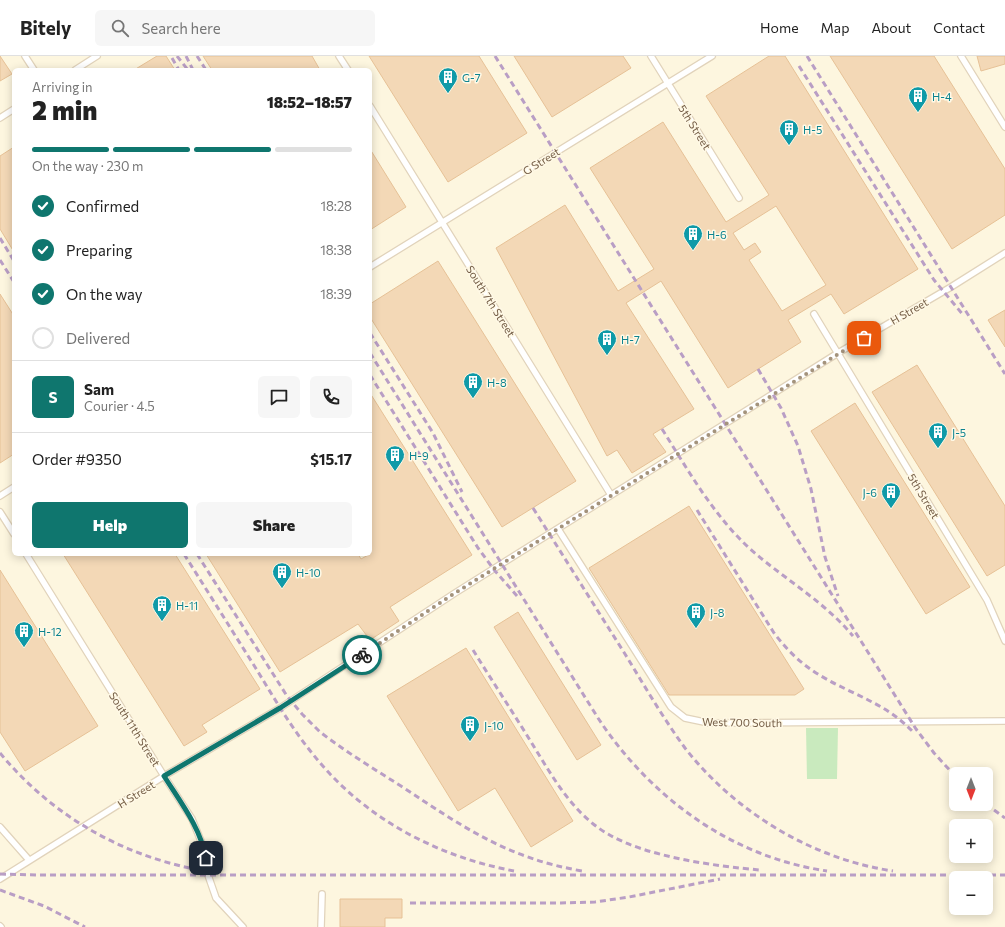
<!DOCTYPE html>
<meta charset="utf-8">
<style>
:root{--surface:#fff;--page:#f6f6f6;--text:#222;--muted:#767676;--line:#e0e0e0;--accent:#0f766e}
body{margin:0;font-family:Commissioner,sans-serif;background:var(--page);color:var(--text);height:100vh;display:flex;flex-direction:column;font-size:15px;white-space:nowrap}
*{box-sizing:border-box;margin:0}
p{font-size:13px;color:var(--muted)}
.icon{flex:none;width:22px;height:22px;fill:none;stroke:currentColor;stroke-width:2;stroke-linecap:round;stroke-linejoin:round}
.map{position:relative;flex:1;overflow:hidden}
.side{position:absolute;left:12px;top:12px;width:360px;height:488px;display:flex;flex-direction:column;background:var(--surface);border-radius:6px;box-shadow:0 2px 10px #0003}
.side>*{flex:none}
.needle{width:26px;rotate:180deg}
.fabs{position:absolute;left:949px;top:711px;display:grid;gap:8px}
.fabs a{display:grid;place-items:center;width:44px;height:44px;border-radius:6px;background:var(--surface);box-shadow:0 2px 10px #0003;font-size:20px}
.pin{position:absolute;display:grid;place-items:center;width:34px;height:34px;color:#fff;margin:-17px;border-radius:8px;box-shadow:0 2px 6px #0006}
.courier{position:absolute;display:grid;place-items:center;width:40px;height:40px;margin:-20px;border:3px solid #0f766e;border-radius:50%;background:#fff;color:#222;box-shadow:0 1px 5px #0007}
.head em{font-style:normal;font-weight:800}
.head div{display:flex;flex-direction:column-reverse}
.head{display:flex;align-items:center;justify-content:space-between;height:68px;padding:0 20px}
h1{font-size:26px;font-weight:800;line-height:30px}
.bar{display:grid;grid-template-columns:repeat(4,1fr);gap:6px 4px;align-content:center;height:48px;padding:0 20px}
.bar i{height:5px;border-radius:3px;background:var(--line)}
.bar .current{background:var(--accent)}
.bar p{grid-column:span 4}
.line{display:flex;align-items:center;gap:10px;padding:0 20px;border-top:1px solid var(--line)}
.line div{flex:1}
.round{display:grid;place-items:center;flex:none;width:42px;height:42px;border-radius:6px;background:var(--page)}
ol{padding:0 20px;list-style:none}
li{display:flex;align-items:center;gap:12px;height:44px}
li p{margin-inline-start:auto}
li .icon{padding:4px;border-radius:50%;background:var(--accent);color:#fff;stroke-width:4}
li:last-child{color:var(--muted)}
li i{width:22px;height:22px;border:2px solid var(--line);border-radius:50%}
.action{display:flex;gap:8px;margin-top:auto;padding:8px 20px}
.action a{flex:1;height:46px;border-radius:6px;background:var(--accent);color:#fff;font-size:16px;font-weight:800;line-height:46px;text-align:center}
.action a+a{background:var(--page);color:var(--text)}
header{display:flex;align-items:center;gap:24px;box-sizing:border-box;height:56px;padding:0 20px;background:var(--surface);border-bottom:1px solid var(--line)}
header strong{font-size:19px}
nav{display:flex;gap:22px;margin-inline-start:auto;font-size:14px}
.search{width:280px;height:36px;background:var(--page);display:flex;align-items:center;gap:10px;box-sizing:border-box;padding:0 14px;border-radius:6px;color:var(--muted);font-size:15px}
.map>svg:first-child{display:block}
.green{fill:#c9eabe}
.building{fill:#f3d8b6;stroke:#e6c196;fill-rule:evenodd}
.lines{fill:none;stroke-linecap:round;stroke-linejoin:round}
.service-casing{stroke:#e1d3bb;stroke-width:8}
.service{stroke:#fff;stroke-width:5.5}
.rail{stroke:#b99ec5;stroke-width:3;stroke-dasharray:6 4;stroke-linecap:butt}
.done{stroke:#a4937c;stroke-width:4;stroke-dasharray:0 7.2}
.route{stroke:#0f766e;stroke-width:5}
.labels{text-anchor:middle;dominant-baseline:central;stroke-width:3;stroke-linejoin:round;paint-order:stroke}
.culture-label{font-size:11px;fill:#0d838f;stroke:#fff9e6;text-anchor:start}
.street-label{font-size:11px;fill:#745d46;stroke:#fff9e6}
</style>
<header>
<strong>Bitely</strong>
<div class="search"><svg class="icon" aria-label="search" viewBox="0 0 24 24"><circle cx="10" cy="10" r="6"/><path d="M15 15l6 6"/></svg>Search here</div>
<nav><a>Home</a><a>Map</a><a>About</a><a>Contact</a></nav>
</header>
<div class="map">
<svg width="1005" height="871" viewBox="0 0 1005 871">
<rect width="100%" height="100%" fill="#fdf6df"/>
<!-- green -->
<path class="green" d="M806 672H838L837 723H807Z"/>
<!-- building -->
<path class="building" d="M0 0 12 18 0 25Z
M157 0H166L175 14H134Z
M203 0H312L320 14H212Z
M369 0H479L527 77 448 126Z
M514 0H623L631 12 552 61Z
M769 0H785L918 213 844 258 831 238 788 264 801 286 728 332 661 225 626 247 694 353 653 378 666 396 632 417 617 394 607 400 496 192 565 149 618 235 654 213 590 112 663 66 726 166 769 139 706 40ZM776 150 826 229 782 255 749 204 761 196 755 187 744 194 733 177Z
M830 0H934L1005 113V159L952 193Z
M977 0H1005V8L981 15Z
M14 91V196L0 173V100Z
M370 93 406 151 370 174Z
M438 205 576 425 502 471 370 261V248Z
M0 238 14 260V398L0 407Z
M1005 254V291L988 264Z
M917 309 1005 450V509L987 520 872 336Z
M370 337 472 499 390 551 399 565 370 584 358 568 280 616 206 498H358L361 503 370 498Z
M855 347 970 531 926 558 811 375Z
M689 450 804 633 795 639H669L589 512Z
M63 498H175L260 633 202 669 207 676 184 690Z
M0 514 98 670 25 715 0 676Z
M518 556 601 689 577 704 494 571Z
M466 592 573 765 531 791 495 732 458 755 387 640Z
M340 843H402V862H385V871H340Z"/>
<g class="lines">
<!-- service casing -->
<g class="service-casing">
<path id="service" d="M25 0 34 14
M339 0 348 14
M651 0 739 142
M961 0 1005 71
M75 14 97 0
M370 50 611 439
M0 62 14 53
M370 211 712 0
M814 258 987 544 1005 585
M0 440 14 431
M0 456 14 478
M558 473 671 651 685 662 709 667 1005 665
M26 498 164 720 192 763 203 790 208 819 216 842 243 871
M0 771 29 804
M0 823 164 720 280 652 455 537 838 297 951 231 1005 197
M0 870 1 871
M321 871 322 838"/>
</g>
<!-- service -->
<use href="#service" class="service"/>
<!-- rail -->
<path class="rail" d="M177 0 188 14
M186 0 193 14
M197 0 206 14
M495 0 916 673 934 697 956 721
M807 0 1005 318
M172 2 179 14
M799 10 934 224 964 260
M0 182 14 205
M0 204 14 226
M370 277 433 377 462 436
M370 297 598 662C650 741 731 801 827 815
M758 313 781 352 798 390 811 433 825 501 838 540
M370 319 478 492 495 515 517 540
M662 373C688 414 712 457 748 491 782 522 823 544 853 580
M533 452C564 501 594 549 625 598 644 629 663 662 685 692 735 756 812 803 893 815
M697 454 774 577C787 594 802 609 821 620 855 640 886 647 914 677
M184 498C208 536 231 573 255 611 273 640 290 670 312 697 362 761 435 800 514 815
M197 498 287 640 302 658 320 676C346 696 374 713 401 730 463 771 507 802 582 815
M473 594C491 623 510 652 528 681 550 716 571 757 608 778 647 801 714 810 760 814
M0 697C53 761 124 801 205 815
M986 748 1005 762
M0 818 39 819H1005
M0 834 44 850 85 871
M410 847H561L595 846 629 841 720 823"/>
</g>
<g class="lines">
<!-- done -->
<path class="done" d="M362 599 455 537 864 282"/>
<!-- route -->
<path class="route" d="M206 802C200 771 181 747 164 720L280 652 362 599"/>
</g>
<!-- icons -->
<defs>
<g id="building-pin" transform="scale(1)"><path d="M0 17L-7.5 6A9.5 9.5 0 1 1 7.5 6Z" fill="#0f9aa8" stroke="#fff9e6"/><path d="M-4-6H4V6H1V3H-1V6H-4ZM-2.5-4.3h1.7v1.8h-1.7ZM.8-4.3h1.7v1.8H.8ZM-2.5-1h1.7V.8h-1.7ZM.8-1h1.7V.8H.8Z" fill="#fff"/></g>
</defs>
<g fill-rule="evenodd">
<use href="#building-pin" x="448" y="21"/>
<use href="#building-pin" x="918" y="40"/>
<use href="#building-pin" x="789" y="73"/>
<use href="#building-pin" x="693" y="178"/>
<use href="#building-pin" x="607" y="283"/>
<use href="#building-pin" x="473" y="326"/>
<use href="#building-pin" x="938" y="376"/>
<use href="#building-pin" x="395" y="399"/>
<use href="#building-pin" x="891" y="436"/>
<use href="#building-pin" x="282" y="516"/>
<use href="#building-pin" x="162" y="549"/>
<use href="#building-pin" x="696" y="556"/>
<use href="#building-pin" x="24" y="575"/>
<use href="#building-pin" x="470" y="669"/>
</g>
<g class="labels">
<!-- culture labels -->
<g class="culture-label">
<text x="462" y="21">G-7</text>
<text x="932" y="40">H-4</text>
<text x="803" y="73">H-5</text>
<text x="707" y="178">H-6</text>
<text x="621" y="283">H-7</text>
<text x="487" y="326">H-8</text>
<text x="952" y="376">J-5</text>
<text x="409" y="399">H-9</text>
<text x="877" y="436" text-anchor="end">J-6</text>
<text x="296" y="516">H-10</text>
<text x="176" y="549">H-11</text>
<text x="710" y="556">J-8</text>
<text x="38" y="575">H-12</text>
<text x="484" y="669">J-10</text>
</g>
<!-- street labels -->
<g class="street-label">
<text transform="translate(695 71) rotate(58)">5th Street</text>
<text transform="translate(541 105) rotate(-32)">G Street</text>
<text transform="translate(491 245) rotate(58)">South 7th Street</text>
<text transform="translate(909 255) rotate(-30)">H Street</text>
<text transform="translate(924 440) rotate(59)">5th Street</text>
<text transform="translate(742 666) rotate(1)">West 700 South</text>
<text transform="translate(135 673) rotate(58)">South 11th Street</text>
<text transform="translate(136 738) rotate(-32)">H Street</text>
</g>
</g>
</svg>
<div class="fabs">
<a><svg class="needle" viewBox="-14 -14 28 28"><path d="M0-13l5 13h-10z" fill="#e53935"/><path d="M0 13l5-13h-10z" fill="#767676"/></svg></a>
<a>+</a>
<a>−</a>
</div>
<div class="pin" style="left:864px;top:282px;background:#ea580c"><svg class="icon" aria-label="bag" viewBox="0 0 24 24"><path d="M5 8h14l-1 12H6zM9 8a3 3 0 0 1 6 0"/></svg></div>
<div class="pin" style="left:206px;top:802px;background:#1f2937"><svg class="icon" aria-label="home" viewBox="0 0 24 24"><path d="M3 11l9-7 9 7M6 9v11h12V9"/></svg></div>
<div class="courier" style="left:362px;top:599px"><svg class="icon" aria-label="bike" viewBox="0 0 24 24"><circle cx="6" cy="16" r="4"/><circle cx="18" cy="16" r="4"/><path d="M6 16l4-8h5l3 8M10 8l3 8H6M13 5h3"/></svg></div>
<section class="side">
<div class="head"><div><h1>2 min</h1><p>Arriving in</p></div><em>18:52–18:57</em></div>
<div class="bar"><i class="current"></i><i class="current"></i><i class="current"></i><i></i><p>On the way · 230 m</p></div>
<ol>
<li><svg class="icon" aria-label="check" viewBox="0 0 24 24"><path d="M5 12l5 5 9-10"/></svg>Confirmed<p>18:28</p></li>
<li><svg class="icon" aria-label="check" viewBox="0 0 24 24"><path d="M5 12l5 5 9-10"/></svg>Preparing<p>18:38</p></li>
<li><svg class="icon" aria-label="check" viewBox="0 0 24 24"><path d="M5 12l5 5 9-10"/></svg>On the way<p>18:39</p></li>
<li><i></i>Delivered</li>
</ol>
<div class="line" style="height:72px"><b class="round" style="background:var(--accent);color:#fff">S</b><div><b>Sam</b><p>Courier · 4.5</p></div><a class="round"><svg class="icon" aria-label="chat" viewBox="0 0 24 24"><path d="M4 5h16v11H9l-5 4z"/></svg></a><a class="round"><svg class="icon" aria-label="phone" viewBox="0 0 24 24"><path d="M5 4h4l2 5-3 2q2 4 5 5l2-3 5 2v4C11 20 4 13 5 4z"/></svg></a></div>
<div class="line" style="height:52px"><div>Order #9350</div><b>$15.17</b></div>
<div class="action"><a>Help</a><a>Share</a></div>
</section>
</div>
